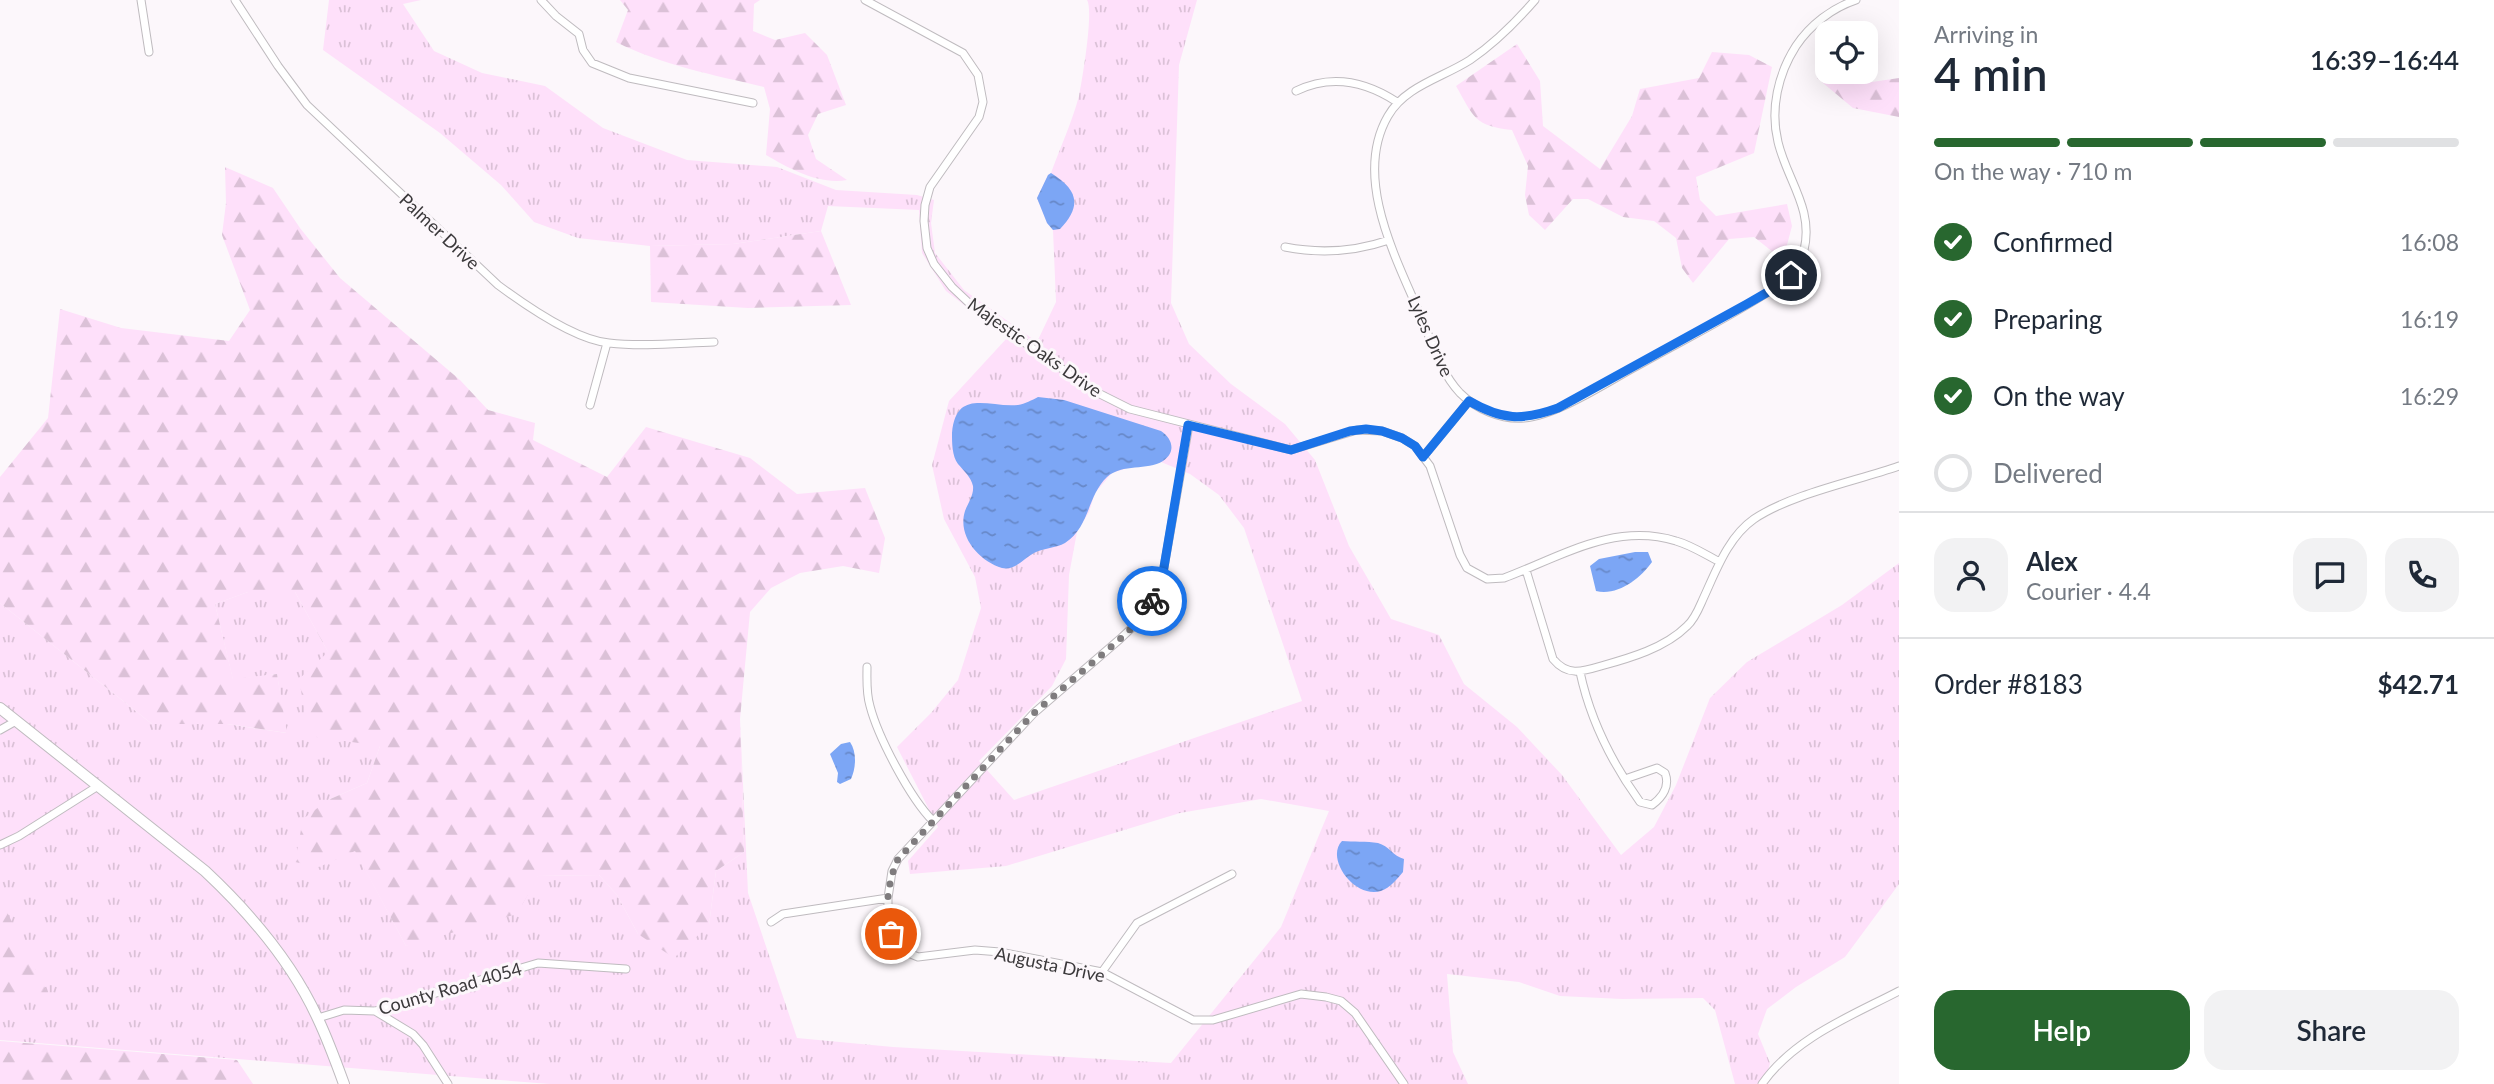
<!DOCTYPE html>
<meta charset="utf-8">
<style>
:root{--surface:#fff;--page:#f2f2f3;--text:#1f2937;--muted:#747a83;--line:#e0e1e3;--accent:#28672f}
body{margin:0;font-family:Lato,sans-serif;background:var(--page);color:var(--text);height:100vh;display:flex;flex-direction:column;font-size:26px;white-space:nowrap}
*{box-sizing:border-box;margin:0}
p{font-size:23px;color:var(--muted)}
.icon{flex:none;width:38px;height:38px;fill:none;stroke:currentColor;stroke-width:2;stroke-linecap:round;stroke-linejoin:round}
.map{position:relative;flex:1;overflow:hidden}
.details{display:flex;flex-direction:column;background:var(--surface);width:595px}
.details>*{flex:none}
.tools{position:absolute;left:1815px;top:21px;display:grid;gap:14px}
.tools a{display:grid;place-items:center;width:63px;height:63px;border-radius:14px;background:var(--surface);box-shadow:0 7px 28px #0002;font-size:35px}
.pin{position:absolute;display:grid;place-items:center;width:60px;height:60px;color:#fff;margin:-30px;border:4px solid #fff;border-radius:50%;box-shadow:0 2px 7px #0007}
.courier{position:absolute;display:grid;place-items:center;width:70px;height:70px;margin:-35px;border:5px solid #1a73e8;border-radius:50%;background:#fff;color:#222;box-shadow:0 2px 9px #0007}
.overview em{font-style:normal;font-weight:600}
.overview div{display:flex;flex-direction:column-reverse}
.overview{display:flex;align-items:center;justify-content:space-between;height:119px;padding:0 35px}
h1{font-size:46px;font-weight:600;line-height:52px}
.bar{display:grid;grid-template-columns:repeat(4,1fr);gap:10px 7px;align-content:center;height:84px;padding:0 35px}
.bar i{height:9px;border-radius:5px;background:var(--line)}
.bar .active{background:var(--accent)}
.bar p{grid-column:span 4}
.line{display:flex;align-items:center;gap:18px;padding:0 35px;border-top:2px solid var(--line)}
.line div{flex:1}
.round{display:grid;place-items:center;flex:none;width:74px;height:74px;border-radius:21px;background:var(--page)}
ol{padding:0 35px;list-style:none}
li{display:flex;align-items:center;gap:21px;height:77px}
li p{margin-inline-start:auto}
li .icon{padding:7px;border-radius:50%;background:var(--accent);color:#fff;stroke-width:4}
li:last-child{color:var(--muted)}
li i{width:38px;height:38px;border:4px solid var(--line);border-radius:50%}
.cta{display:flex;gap:14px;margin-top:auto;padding:14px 35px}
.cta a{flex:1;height:80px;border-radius:21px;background:var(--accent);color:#fff;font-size:28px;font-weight:600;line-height:80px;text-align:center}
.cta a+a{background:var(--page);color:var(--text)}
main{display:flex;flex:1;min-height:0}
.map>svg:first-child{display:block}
.grass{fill:url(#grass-tufts);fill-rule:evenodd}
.forest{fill:url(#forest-firs)}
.water{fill:url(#water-ripples)}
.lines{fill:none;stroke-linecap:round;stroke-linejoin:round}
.street-casing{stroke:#bfbbbf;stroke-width:9}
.secondary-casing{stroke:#bfbbbf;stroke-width:12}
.street{stroke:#fff;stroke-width:7}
.secondary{stroke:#fff;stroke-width:10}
.done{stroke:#7f7c7e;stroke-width:7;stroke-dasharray:0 12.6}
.route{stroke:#1a73e8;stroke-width:9}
.labels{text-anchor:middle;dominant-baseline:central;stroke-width:6;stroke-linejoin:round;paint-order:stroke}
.street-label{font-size:18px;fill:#3b393b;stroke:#fcf7fb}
</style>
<main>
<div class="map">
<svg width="1899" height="1084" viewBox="0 0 1899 1084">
<defs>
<pattern id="grass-tufts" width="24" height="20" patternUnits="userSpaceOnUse" patternTransform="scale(1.75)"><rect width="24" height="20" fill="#fee0fa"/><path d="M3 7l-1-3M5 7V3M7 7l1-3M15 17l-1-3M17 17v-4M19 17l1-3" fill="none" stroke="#dbc1d7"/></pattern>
<pattern id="forest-firs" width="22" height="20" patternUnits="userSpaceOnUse" patternTransform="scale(1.75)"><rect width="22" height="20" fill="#fee0fa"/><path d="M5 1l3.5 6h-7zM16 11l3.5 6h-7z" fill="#dbc1d7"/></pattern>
<pattern id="water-ripples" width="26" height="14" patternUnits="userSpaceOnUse" patternTransform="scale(1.75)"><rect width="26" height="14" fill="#7ca6f5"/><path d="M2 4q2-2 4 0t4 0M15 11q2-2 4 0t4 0" fill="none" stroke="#6788c8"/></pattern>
</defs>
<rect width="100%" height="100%" fill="#fcf7fb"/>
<!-- grass -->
<path class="grass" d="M329 0H421L403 4 434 51 482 73 545 86 603 128 687 160 777 167 836 190 917 195 934 200 931 223 935 253 964 290 1037 342 1056 302 1053 230 1047 223 1037 198 1048 175 1051 173C1060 148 1072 122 1079 96 1082 81 1094 11 1087 0H1197L1179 65 1171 303 1189 344 1231 384 1285 424 1315 460 1349 546 1391 619 1439 635 1464 684 1517 727 1562 775 1621 855 1654 827 1676 785 1710 698 1747 662 1842 605 1899 563V884L1845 957 1796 987 1767 1009 1758 1034 1770 1063 1765 1084H1735L1715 1010 1703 998 1622 999 1560 996 1519 982 1447 974 1453 1052 1468 1084H550L0 1040V603L152 724H227L286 733 277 674 233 680 215 604 248 592H295L380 746 367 783 328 800 343 852 355 850 406 946 538 876 599 875 617 895 638 934 709 925 716 871 744 852 740 719 748 893 797 1038 893 1047 1171 1063 1281 927 1329 811 1261 799 1180 813 1006 866 910 874 908 861 938 827 897 747 931 713 958 680 981 608 975 577 944 519 932 465 949 401 1007 338 946 291 922 253 919 210 828 206 821 231 733 244 650 246 578 238 534 222 501 185 440 133 323 50ZM1161 462 1190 474 1219 495 1244 528 1302 701 1014 800 979 761 1052 686 1066 659 1069 575 1077 532 1089 512 1095 493 1112 473 1128 468Z"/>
<!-- forest -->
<path class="forest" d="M620 0H760L754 4 753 31 775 40 805 33 827 55 846 105 818 114 808 135 816 159 847 180C819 185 790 169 766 155L770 109 764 87C714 75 662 65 616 42L628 10Z
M1517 44 1540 81 1543 126 1600 169 1632 116 1640 89 1699 78 1712 52 1749 55 1772 67 1754 153 1696 177 1700 200 1716 216 1787 204 1792 226 1783 260 1754 237 1729 239 1693 283 1682 268 1676 238 1654 221 1623 217 1588 199H1573L1545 230 1529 215 1525 195 1528 166 1512 130C1474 126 1474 117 1456 86Z
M1827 69V72H1856L1872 82 1899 78V117L1853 108 1817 78Z
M225 167 273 188 300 228 340 278 460 380 488 410 535 423 533 440 607 477 646 427 750 458 797 494 865 488 885 538 879 573 843 566 800 573 771 588 750 612 740 719 744 852 716 871 709 925 674 958 638 934 617 895 599 875 538 876 517 914 406 946 355 851 319 867 295 862 303 819 328 800 367 783 380 746 309 736 299 679 328 652 295 592H248L215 604 233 679 277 674 287 733 227 724H152L0 603V477L48 418 60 309 121 328 229 341 250 310 222 235 226 203Z
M821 231 851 305 748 308 651 302 650 246 733 244Z
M0 898 48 994 0 993Z
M0 1041 237 1060 253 1084H0Z"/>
<!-- water -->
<path class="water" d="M1051 173C1077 189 1083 205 1060 229L1053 230 1047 223 1037 198 1048 175Z
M1038 397 1064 400 1161 431C1173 439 1176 452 1163 461 1147 471 1123 463 1107 477 1087 496 1090 527 1065 543 1056 548 1044 548 1034 553 1024 558 1015 571 1002 568 979 561 957 536 965 511 968 503 974 495 973 486 971 477 964 471 958 464 952 456 952 443 952 433 956 388 989 408 1018 405 1025 404 1032 400 1038 397Z
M1635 552H1648L1652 562C1640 579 1618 596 1596 591L1590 566 1599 559Z
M850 742C857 752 856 768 851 779L840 784 837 782 838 773 830 754 841 744Z
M1342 841C1353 842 1367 841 1378 843 1389 846 1393 856 1404 859L1403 872C1397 879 1390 888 1381 891 1354 899 1325 858 1342 841Z"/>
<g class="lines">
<!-- street casing -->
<g class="street-casing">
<path id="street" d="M141 0 149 52
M235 0 278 66 307 105 498 285C525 305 576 340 609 343 643 347 680 343 714 342
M541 0 556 16 579 34 583 50 592 63 629 78 753 103
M865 0 963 53 978 75 983 102 979 117 930 187 925 205 924 221 927 248 934 264 952 287 970 304 1035 350 1094 391 1130 409 1291 450 1357 430 1382 431 1402 438 1415 446 1430 466 1460 555 1467 568 1487 579 1504 578C1560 557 1614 522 1676 541 1691 545 1706 555 1720 562
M1535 0C1515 23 1495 43 1470 60 1442 78 1405 86 1388 116 1352 178 1397 260 1422 319 1432 343 1441 373 1460 393 1476 409 1501 420 1524 418 1558 415 1607 382 1637 366 1683 340 1732 316 1776 287 1790 278 1800 265 1804 250 1814 209 1787 180 1778 142 1770 109 1778 74 1796 46 1810 25 1832 8 1856 0
M1296 91C1331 74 1365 81 1397 102
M1285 247C1321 254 1354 252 1389 240
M590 405 607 343
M1189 425 1163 573 1151 604 1139 621 1120 639 1034 713 898 859 892 871 888 898V923L891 934 906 952 918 957 975 950 1000 952 1102 972 1193 1020H1213L1301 994 1326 997 1341 1001 1355 1013 1404 1084
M1423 457 1469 401
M1526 570 1553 659C1567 676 1581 672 1601 666 1630 658 1665 648 1687 626 1695 619 1699 608 1703 599 1716 571 1728 537 1754 519 1791 494 1856 481 1899 466
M867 667C867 680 866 693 870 706 878 737 910 798 933 821
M1580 672C1590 719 1612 763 1640 802L1652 805C1663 797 1670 786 1665 773L1657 768 1625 779
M0 730 16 721
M0 845 19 836 98 786
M771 922 783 914 888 898
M1102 972 1137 923 1232 874
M375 1011 413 1034 423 1045 448 1084
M318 1018 344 1010 375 1011 538 963 626 969
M1762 1084C1794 1038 1851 1016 1899 991"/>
</g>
<!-- secondary casing -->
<g class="secondary-casing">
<path id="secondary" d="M0 708 205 871C251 914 292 962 318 1019 328 1040 336 1062 344 1084"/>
</g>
<!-- street -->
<use href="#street" class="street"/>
<!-- secondary -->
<use href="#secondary" class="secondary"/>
</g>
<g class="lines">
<!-- done -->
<path class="done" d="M891 934C884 910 888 881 898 859L1034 713 1120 639 1139 621 1152 601"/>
<!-- route -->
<path class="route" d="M1152 601 1163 573 1188 425 1291 450 1350 431 1366 429 1382 431 1402 438 1415 446 1423 457 1469 401C1502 420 1522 421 1558 408L1747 304 1780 285 1791 275"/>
</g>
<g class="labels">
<!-- street labels -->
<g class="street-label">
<text transform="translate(440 231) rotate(43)">Palmer Drive</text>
<text transform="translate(1431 336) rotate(66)">Lyles Drive</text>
<text transform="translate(1035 347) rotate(35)">Majestic Oaks Drive</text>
<text transform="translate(1050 964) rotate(12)">Augusta Drive</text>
<text transform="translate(450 988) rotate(-16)">County Road 4054</text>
</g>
</g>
</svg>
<div class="tools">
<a><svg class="icon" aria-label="locate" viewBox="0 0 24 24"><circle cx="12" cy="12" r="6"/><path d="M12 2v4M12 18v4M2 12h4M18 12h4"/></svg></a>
</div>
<div class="pin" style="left:891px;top:934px;background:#ea580c"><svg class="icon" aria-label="bag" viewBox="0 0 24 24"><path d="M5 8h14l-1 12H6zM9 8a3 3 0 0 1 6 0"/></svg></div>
<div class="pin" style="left:1791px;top:275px;background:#1f2937"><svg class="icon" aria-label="home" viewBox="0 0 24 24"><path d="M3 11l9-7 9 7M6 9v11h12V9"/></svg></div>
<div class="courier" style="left:1152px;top:601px"><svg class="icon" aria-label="bike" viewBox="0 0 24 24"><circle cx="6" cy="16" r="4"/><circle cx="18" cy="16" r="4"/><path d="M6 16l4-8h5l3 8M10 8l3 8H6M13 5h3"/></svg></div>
</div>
<section class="details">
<div class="overview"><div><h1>4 min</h1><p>Arriving in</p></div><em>16:39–16:44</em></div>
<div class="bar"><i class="active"></i><i class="active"></i><i class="active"></i><i></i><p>On the way · 710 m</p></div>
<ol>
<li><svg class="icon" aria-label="check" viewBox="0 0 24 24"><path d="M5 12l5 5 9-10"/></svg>Confirmed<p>16:08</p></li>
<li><svg class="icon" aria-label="check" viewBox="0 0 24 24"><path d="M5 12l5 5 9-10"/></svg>Preparing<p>16:19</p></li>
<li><svg class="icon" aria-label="check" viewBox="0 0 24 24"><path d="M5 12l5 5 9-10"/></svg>On the way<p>16:29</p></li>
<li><i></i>Delivered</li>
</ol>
<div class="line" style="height:126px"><a class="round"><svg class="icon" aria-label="person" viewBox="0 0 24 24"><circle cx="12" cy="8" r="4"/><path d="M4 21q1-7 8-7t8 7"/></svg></a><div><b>Alex</b><p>Courier · 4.4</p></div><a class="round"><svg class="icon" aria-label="chat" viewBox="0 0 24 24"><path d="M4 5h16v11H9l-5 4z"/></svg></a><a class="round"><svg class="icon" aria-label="phone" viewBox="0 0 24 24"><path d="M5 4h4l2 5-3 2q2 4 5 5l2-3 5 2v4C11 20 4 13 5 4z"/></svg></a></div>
<div class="line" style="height:91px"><div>Order #8183</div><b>$42.71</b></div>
<div class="cta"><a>Help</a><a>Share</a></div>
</section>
</main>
